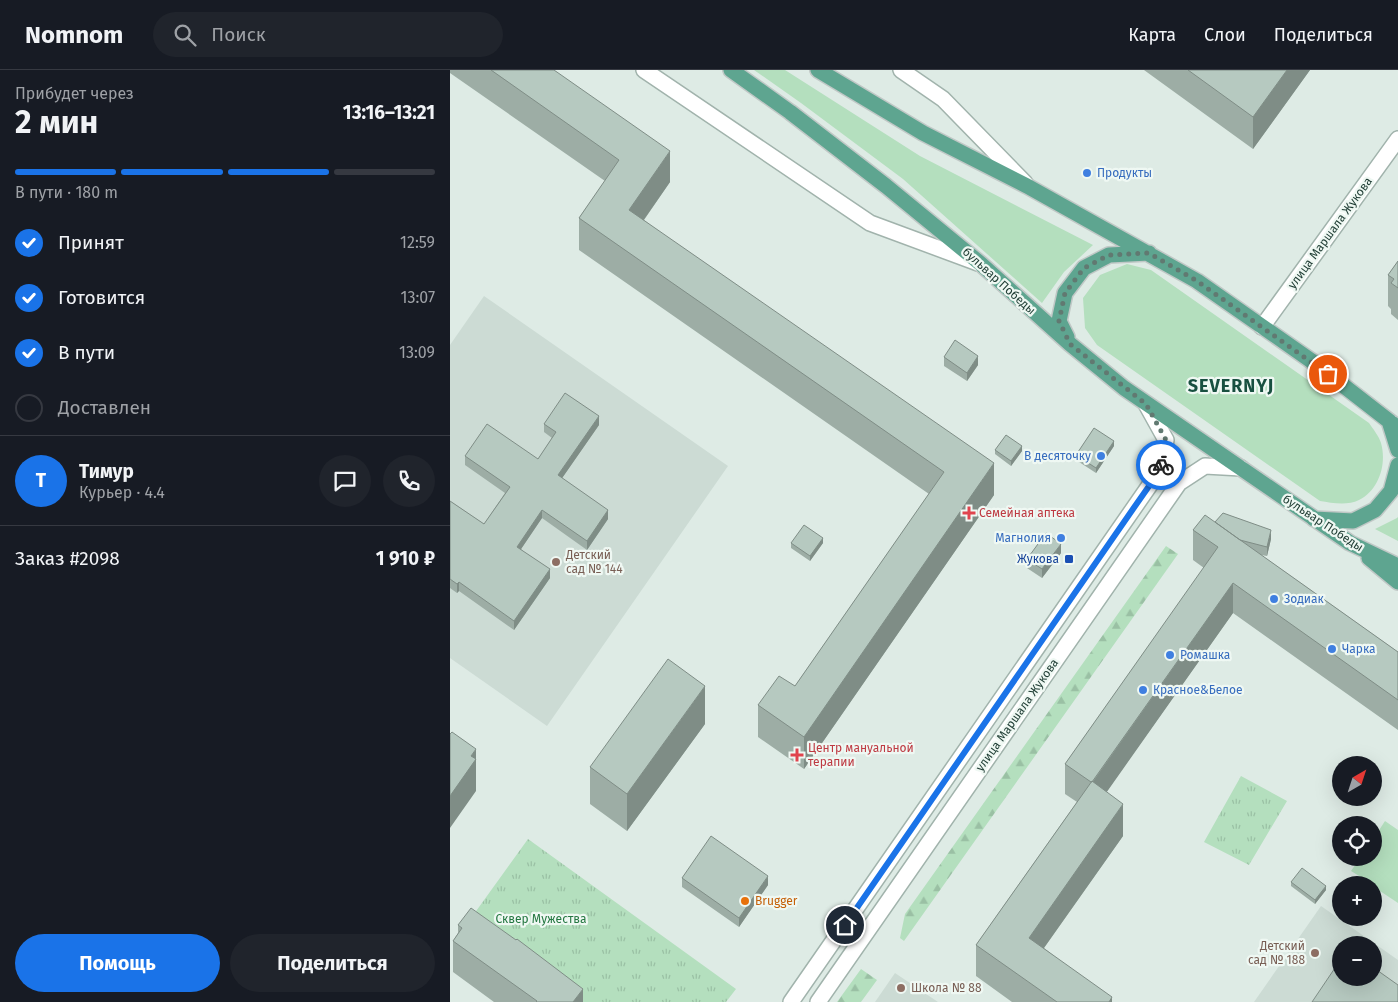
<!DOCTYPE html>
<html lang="ru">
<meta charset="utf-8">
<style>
:root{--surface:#171b24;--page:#20242c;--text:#f1f3f6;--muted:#9ea1a6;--line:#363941;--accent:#1a73e8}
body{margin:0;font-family:"Fira Sans",sans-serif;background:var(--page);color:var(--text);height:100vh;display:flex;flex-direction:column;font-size:19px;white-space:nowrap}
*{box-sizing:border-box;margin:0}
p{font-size:16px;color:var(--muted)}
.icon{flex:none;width:28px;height:28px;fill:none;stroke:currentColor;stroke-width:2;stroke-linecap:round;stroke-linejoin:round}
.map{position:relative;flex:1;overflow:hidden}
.side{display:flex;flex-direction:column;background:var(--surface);width:450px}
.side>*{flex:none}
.needle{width:32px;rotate:39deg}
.controls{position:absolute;left:882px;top:686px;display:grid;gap:10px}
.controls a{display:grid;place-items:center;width:50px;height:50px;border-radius:50%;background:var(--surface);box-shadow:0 5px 20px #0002;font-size:25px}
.pin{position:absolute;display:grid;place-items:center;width:42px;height:42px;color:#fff;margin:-21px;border:2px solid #fff;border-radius:50%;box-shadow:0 1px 5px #0007}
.courier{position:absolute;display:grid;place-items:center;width:50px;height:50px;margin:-25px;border:4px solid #1a73e8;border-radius:50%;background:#fff;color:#222;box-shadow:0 1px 6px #0007}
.headline em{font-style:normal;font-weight:700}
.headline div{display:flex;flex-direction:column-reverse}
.headline{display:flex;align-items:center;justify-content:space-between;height:85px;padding:0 15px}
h1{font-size:32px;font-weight:700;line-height:38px}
.bar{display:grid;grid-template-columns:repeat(4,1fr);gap:8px 5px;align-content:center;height:60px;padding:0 15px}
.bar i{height:6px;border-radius:4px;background:var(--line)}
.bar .current{background:var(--accent)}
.bar p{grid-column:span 4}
.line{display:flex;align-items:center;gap:12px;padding:0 15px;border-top:1px solid var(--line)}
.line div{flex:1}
.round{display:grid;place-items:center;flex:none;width:52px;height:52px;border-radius:26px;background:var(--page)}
ol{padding:0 15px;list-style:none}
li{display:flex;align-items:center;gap:15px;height:55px}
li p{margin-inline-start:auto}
li .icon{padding:5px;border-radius:50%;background:var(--accent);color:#fff;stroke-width:4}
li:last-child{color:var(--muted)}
li i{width:28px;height:28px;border:2px solid var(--line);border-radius:50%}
.action{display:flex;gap:10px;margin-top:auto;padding:10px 15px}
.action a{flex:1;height:58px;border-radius:30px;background:var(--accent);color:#fff;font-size:20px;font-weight:700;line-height:58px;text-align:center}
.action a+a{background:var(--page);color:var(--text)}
header{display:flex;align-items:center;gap:30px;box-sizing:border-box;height:70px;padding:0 25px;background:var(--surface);border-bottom:1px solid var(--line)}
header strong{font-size:24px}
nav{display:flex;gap:28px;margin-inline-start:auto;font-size:18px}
.search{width:350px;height:45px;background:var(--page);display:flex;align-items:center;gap:12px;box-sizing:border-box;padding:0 18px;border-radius:28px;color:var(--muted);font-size:19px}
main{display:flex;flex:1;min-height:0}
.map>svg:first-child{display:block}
.built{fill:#ccdbd4;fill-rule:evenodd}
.grass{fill:#b4dfbe}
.forest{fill:url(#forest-firs)}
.park{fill:url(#park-tufts)}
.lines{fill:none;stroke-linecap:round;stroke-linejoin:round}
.minor-casing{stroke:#a1b3ac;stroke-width:18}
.tertiary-casing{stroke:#a1b3ac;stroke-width:18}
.primary-casing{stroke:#c0c8c6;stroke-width:18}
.minor{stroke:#fff;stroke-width:15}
.tertiary{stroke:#fff;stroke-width:15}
.primary{stroke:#5ea590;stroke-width:15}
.wall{fill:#9dada5}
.shaded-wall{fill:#7f8d86}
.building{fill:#b6c9c0;stroke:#7f8d86}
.done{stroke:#617971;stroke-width:5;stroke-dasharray:0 9}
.route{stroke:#1a73e8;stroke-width:6}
.shop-dot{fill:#3f7fe0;stroke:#eff8f3;stroke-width:2}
.health-dot{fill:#e0444e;stroke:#eff8f3;stroke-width:2}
.transit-dot{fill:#1a4fb4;stroke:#eff8f3;stroke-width:2}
.education-dot{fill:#8d6e63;stroke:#eff8f3;stroke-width:2}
.food-dot{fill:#e8710a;stroke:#eff8f3;stroke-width:2}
.labels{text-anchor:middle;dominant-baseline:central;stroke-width:4.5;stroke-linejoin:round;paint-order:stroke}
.shop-label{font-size:12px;fill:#366cbe;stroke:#eff8f3;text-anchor:start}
.street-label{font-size:12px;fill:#1e3c33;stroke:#eff8f3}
.health-label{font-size:12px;fill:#be3a42;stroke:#eff8f3;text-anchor:start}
.education-label{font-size:12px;fill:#785e54;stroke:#eff8f3;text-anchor:start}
.transit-label{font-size:12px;fill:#164399;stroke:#eff8f3;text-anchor:end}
.food-label{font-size:12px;fill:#c56008;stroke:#eff8f3;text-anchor:start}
.park-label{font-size:12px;fill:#247741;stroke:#eff8f3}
.district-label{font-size:18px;font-weight:bold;letter-spacing:1px;fill:#185040;stroke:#eff8f3}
</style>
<header>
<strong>Nomnom</strong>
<div class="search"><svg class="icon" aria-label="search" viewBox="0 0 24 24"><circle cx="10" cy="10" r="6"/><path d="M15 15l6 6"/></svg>Поиск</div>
<nav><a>Карта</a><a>Слои</a><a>Поделиться</a></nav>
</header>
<main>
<section class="side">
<div class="headline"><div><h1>2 мин</h1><p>Прибудет через</p></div><em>13:16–13:21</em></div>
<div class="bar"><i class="current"></i><i class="current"></i><i class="current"></i><i></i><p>В пути · 180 m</p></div>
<ol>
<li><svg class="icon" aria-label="check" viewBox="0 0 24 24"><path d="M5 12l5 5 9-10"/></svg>Принят<p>12:59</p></li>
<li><svg class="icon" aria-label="check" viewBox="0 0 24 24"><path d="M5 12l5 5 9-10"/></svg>Готовится<p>13:07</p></li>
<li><svg class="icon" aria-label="check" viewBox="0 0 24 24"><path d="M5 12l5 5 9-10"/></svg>В пути<p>13:09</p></li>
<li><i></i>Доставлен</li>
</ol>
<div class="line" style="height:90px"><b class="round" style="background:var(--accent);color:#fff">Т</b><div><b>Тимур</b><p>Курьер · 4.4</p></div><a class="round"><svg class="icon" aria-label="chat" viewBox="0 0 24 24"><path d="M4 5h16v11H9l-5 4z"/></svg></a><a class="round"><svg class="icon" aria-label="phone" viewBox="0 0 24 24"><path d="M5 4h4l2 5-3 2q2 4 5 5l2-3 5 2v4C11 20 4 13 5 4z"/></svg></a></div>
<div class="line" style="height:65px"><div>Заказ #2098</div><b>1 910 ₽</b></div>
<div class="action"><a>Помощь</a><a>Поделиться</a></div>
</section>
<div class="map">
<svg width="948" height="932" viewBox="0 0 948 932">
<defs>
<pattern id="forest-firs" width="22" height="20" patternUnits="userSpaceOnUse" patternTransform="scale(1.25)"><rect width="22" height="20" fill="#b4dfbe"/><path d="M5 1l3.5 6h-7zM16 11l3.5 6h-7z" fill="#9ac0a4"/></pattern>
<pattern id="park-tufts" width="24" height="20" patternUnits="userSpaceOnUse" patternTransform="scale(1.25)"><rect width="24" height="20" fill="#b4dfbe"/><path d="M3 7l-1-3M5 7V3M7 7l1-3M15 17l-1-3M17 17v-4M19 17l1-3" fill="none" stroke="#9ac0a4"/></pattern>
</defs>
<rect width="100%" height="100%" fill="#deebe5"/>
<!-- built -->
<path class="built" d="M34 226 278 396 97 656 0 588V275Z
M871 836 948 890V932H804ZM891 875H924V908H891Z
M445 903 488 932H425Z"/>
<!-- grass -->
<path class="grass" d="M304 0H335L470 86 643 175 614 202 592 233 453 109 351 33Z
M677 194 701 200 919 353C923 359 929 366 931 373 937 394 929 420 909 430 897 436 882 433 870 431L647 275 635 258 633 228 650 205Z
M948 447V471L925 459 947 448Z
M935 751 948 760V833L924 817V815L901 801 910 788H924V768Z"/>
<!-- forest -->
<path class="forest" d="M716 476 728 484 454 871 450 868 455 844Z
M411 899 427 910 411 932H387Z"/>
<!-- park -->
<path class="park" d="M791 706 837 731 799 795 754 772Z
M78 769 286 919 276 932H107L11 862Z"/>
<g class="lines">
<!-- minor casing -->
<g class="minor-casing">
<path id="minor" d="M194 0 420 153 528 193
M451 0 493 29 575 113"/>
</g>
<!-- tertiary casing -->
<g class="tertiary-casing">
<path id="tertiary" d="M812 257 948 69
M341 932 711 399 716 370 696 334
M368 932 729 413 755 396 791 398"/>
</g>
<!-- primary casing -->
<g class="primary-casing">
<path id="primary" d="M281 0 340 42 436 116 531 194 620 274 674 318 900 473 948 496
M368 0 473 63 577 116 747 211 863 292 948 358
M617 267 609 251 615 223 634 198 659 185 699 183
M939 351 948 380
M864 449 903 451 925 440 941 421 948 395
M919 488 948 512"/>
</g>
<!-- minor -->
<use href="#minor" class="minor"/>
<!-- tertiary -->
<use href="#tertiary" class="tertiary"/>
<!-- primary -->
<use href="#primary" class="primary"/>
</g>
<!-- wall -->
<path class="wall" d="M0 0H104L220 112 194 150 544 425 354 699 308 667V635L345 616 479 424 129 180V148L155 111 0 3Z
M694 0H860L803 79Z
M948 191V250L941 244V239L938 236V205Z
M494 287 528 295 517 311 494 296Z
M94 354 149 355 112 408 158 449 137 480 92 448 71 479 100 508 64 560 9 521 7 523 0 518V431L34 454 55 423 15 395V386L88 389 102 368 94 362Z
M664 376 646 403 626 390V385Z
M545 380 572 381 561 396 545 384Z
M765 452 821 469 817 486 811 485 948 582V660L783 543 656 722 673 766 594 878 662 932H562L526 906V875L627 732 615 724V694L754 498 743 490V460Z
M341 473H373L360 491 341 478Z
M611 483 592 508 577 498V489Z
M255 654 177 761 140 734V697Z
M232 808 318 815 289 857 232 817Z
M841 812 876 820 865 834 841 816Z
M8 855 133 932H44L3 902V871L8 863Z"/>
<!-- shaded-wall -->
<path class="shaded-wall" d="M837 0H860L803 79V47Z
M220 81V112L179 171V140Z
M528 286V295L517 311V303Z
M149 346V355L108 414V405Z
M664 371V376L646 403V398Z
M572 376V381L561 396V391Z
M544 393V425L354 699V667Z
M92 440V448L67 485V477Z
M158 440V449L137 480V471Z
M821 460V469L817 486V477Z
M373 468V473L360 491V486Z
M611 474V483L592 508V499Z
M100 499V508L64 560V551Z
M9 512V521L7 523V514Z
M783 513V543L642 743V713Z
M255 616V654L177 761V724Z
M26 679V721L0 758V726L21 686Z
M673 734V766L579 899V868Z
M318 806V815L289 857V848Z
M876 816V820L865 834V830Z
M133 919V932H123Z
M662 927V932H659Z"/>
<!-- building -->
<path class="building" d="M41 0H104L220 81 179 140 544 393 354 667 308 635 329 606 345 616 494 402 129 148 169 90Z
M738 0H837L803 47Z
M948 191V218L941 213 944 209 938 205Z
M505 270 528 286 517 303 494 287Z
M115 323 149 346 108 405 158 440 137 471 92 440 67 477 100 499 64 551 9 512 7 514 0 509V431L34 454 60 417 15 386 37 354 88 389 106 362 94 354Z
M644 358 664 371 646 398 626 385Z
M556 365 572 376 561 391 545 380Z
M773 443 821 460 817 477 790 470 765 452Z
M755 445 948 582V630L783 513 642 712H641L615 694 768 477 743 460Z
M354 455 373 468 360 486 341 473Z
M596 463 611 474 592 499 577 489Z
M218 589 255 616 177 724 140 697Z
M2 662 26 679 21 686 26 689 0 726V664Z
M642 711 673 734 579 868 662 927 659 932H607L526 875Z
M261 766 318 806 289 848 232 808Z
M852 798 876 816 865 830 841 812Z
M21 838 66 870 67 869 133 919 123 932H86L87 931 3 871 12 858 8 855Z
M891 889V908H924V898L948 915V932H862Z"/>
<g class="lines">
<!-- done -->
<path class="done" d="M711 395 716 370 696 334 620 274 609 251 615 223 634 198 659 185 699 183 747 211 878 304"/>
<!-- route -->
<path class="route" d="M395 855 683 439 711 399V395"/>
</g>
<!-- markers -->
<g class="shop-dot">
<circle cx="637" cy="103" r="5"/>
<circle cx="651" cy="386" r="5"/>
<circle cx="611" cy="468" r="5"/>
<circle cx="824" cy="529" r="5"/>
<circle cx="882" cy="579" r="5"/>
<circle cx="720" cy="585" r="5"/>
<circle cx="693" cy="620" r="5"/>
</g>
<g class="health-dot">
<path d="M516.5 435.5h5v5h5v5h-5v5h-5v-5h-5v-5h5z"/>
<path d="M344.5 677.5h5v5h5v5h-5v5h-5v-5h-5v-5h5z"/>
</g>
<rect class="transit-dot" x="614" y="484" width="10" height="10" rx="2.5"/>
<g class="education-dot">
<circle cx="106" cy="492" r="5"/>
<circle cx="865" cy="883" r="5"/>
<circle cx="451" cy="918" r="5"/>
</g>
<circle class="food-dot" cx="295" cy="831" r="5"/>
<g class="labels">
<!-- shop labels -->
<g class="shop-label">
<text x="647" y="103">Продукты</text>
<text x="641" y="386" text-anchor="end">В десяточку</text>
<text x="601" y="468" text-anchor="end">Магнолия</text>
<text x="834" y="529">Зодиак</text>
<text x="892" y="579">Чарка</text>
<text x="730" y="585">Ромашка</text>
<text x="703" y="620">Красное&amp;Белое</text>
</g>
<!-- street labels -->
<g class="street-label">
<text transform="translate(880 163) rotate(-54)">улица Маршала Жукова</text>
<text transform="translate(549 211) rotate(42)">бульвар Победы</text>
<text transform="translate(873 453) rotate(33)">бульвар Победы</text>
<text transform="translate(567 645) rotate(-55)">улица Маршала Жукова</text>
</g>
<!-- health labels -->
<g class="health-label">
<text x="529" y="443">Семейная аптека</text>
<text x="358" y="678">Центр мануальной<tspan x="358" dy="14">терапии</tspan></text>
</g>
<!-- education labels -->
<g class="education-label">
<text x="116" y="485">Детский<tspan x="116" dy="14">сад № 144</tspan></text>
<text x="855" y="876" text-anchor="end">Детский<tspan x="855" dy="14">сад № 188</tspan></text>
<text x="461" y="918">Школа № 88</text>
</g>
<!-- transit labels -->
<g class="transit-label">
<text x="609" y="489">Жукова</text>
</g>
<!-- food labels -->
<g class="food-label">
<text x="305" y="831">Brugger</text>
</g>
<!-- park labels -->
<g class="park-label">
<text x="91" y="849">Сквер Мужества</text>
</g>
<!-- district labels -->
<g class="district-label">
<text x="781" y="316">SEVERNYJ</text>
</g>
</g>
</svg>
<div class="controls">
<a><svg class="needle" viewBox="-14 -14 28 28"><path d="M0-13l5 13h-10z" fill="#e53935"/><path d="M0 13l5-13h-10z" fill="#9ea1a6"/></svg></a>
<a><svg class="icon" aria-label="locate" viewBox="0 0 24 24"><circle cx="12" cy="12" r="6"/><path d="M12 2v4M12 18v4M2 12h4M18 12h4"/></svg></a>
<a>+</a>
<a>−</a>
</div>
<div class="pin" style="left:878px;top:304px;background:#ea580c"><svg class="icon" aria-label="bag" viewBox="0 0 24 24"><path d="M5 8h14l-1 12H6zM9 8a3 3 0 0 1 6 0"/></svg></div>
<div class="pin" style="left:395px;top:855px;background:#1f2937"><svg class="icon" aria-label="home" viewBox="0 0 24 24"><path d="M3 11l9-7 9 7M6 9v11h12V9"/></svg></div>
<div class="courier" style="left:711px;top:395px"><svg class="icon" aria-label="bike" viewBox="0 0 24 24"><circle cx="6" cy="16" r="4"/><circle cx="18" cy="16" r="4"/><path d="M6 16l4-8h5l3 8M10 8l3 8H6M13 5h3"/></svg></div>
</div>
</main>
